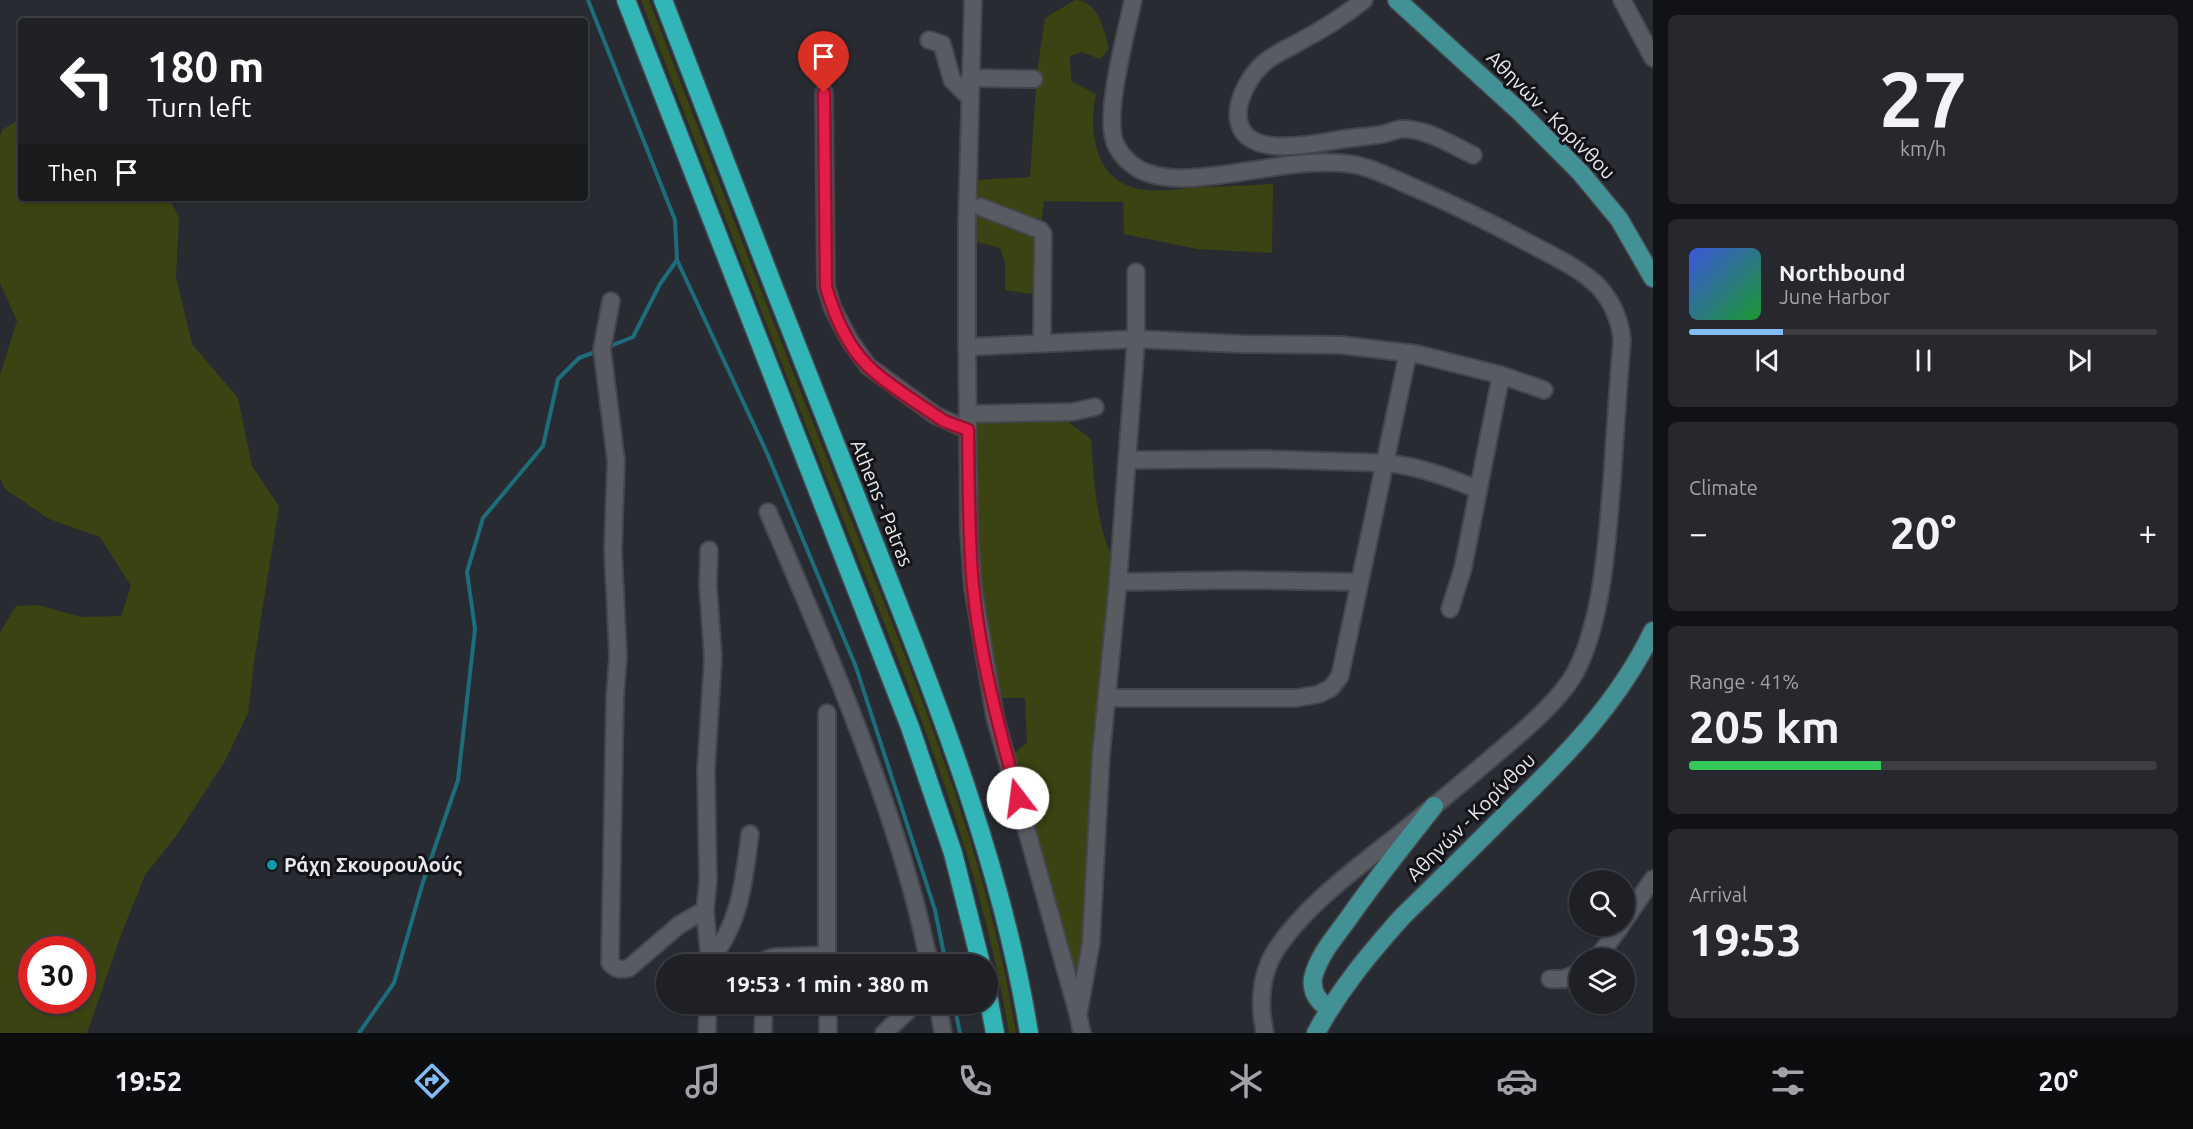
<!DOCTYPE html>
<html lang="en">
<head>
<meta charset="utf-8">
<style>
  body { margin:0; font-family:Ubuntu,sans-serif; background:#27282e; color:#f1f3f6; height:100vh; display:flex; flex-direction:column; font-size:22px; white-space:nowrap }
  * { box-sizing:border-box; margin:0 }
  p { font-size:20px; color:#a1a3a7 }
  .icon { flex:none; width:33px; height:33px; fill:none; stroke:currentColor; stroke-width:2; stroke-linecap:round; stroke-linejoin:round }
  .map { position:relative; flex:1; overflow:hidden }
  .panel { display:flex; flex-direction:column; gap:15px; padding:15px; background:#111215; width:540px }
  .panel>* { flex:none }
  .banner { position:absolute; left:18px; top:18px; width:570px; height:183px; border-radius:6px; box-shadow:0 2px 4px #0004,0 0 0 2px #3c3e43; background:#202124; color:#fff; overflow:hidden }
  .tools { position:absolute; left:1569px; top:870px; display:grid; gap:12px }
  .tools a { display:grid; place-items:center; width:66px; height:66px; border-radius:50%; background:#1f2026; box-shadow:0 2px 4px #0004,0 0 0 2px #3c3e43; font-size:30px }
  .speed { position:absolute; left:18px; top:936px; display:flex; gap:12px; font-size:30px; font-weight:700; text-align:center }
  .speed>* { display:grid; place-content:center; width:78px; height:78px; border-radius:50%; background:#1f2026; box-shadow:0 2px 4px #0004,0 0 0 2px #3c3e43; line-height:1 }
  .speed .limit { border:9px solid #d22; background:#fff; color:#111 }
  .pin { position:absolute; display:grid; place-items:center; width:51px; height:51px; color:#fff; margin:-62px -26px; border-radius:50% 50% 50% 0; rotate:-45deg; box-shadow:0 0 6px #0007 }
  .pin .icon { rotate:45deg }
  .me { position:absolute; width:66px; margin:-33px; rotate:345deg; stroke-linejoin:round; filter:drop-shadow(0 0 4px #0008) }
  .turn { display:flex; align-items:center; gap:21px; height:126px; padding:0 30px; font-size:27px }
  .turn .icon { width:78px; height:78px; stroke-width:2.5 }
  .turn b { display:block; font-size:42px; line-height:51px }
  .then { display:flex; align-items:center; height:57px; padding:0 30px; background:#0003; gap:12px; font-size:22px }
  .big { font-size:45px; font-weight:700; line-height:1.1 }
  .panel .tile { flex:1; display:flex; flex-direction:column; justify-content:center; gap:9px; min-width:0; padding:0 21px; border-radius:9px; background:#27282e }
  .panel .dial { align-items:center; gap:0 }
  .dial b { font-size:78px; line-height:1 }
  .song { display:flex; align-items:center; gap:18px }
  .cover { width:72px; height:72px; border-radius:9px; background:linear-gradient(135deg,hsl(230 70% 55%),hsl(130 70% 35%)) }
  .played { height:6px; border-radius:3px; background:linear-gradient(90deg,#80bdfa 20%,#3c3e43 20%) }
  .keys { display:flex; justify-content:space-around; direction:ltr }
  .heat { display:flex; justify-content:space-between; align-items:center; font-size:33px; direction:ltr }
  .charge { height:9px; border-radius:4px; background:linear-gradient(90deg,#34c759 41%,#3c3e43 0) }
  .trip { position:absolute; left:656px; top:954px; width:342px; height:60px; border-radius:30px; background:#1f2026; box-shadow:0 2px 4px #0004,0 0 0 2px #3c3e43; font-weight:700; line-height:60px; text-align:center }
  .tabs { display:flex; height:96px; justify-content:space-around; align-items:center; background:#0c0d0f; color:#a1a3a7 }
  .tabs .icon { width:42px; height:42px }
  .tabs .selected { color:#80bdfa }
  .tabs b { font-size:27px; color:#f1f3f6 }
  main { display:flex; flex:1; min-height:0 }
  .map>svg:first-child { display:block }
</style>
</head>
<body>
<main>
<div class="map">
<svg width="1653" height="1033" viewBox="0 0 1653 1033">
  <rect width="100%" height="100%" fill="#292b32"/>
  <g fill="#3b4312" fill-rule="evenodd">
    <path d="M641,0h8c66,172 132,343 200,514 67,169 138,338 167,519h-7c-29,-179 -100,-346 -166,-514 -68,-172 -136,-346 -202,-519z"/>
    <path d="M1075,0c24,0 29,32 34,49l-9,10 -18,-7 -12,4 1,25 25,13c-7,32 -3,79 33,92 21,8 44,3 65,2 26,-1 53,-3 79,-4l-1,69 -75,-4 -73,-15 -1,-32 -79,-1 -12,93 -27,-4v-27l-5,-15 -26,-7 1,-61 55,-3 7,-104 8,-55z"/>
    <path d="M21,118v80h148l10,20 -3,59 16,67 46,54 14,68 27,40 -25,156 -6,51 -23,48 -49,75 -31,39 -23,57 -35,101h-87v-401l16,-26 22,-1 43,12 40,-1 10,-30 -31,-49 -51,-18 -44,-30 -5,-11v-103l17,-54 -17,-38v-147l2,-6zM32,950h50v50h-50z"/>
    <path d="M1063,418l28,21c3,40 4,80 21,118l-33,414 -3,2 -15,-31 -48,-188 14,-11 -2,-45h-29l-17,-100 -6,-100 2,-78z"/>
  </g>
  <g fill="none" stroke-linecap="round" stroke-linejoin="round">
    <g stroke="#1e6d7c" stroke-width="4">
      <polyline points="588,0 675,220 677,260 767,453 856,667 935,910 946,964"/>
      <polyline points="608,347 633,337 660,284 677,260"/>
      <polyline points="954,1004 960,1033"/>
      <polyline points="359,1033 394,983 423,882 458,780 475,629 467,572 483,518 543,446 558,379 579,358 598,351"/>
    </g>
    <g stroke="#45464c" stroke-width="20">
      <g id="minor">
        <polyline points="973,0 967,222 967,347 969,532 973,588 995,717 1078,1014 1082,1033"/>
        <path d="M1133,0c-6,32 -32,121 -16,147 6,11 19,23 31,26 23,8 48,5 72,2 42,-5 94,-18 136,-10 20,4 40,15 59,23 42,18 82,38 123,60 21,11 44,22 61,39 14,16 21,33 23,53 -4,47 -7,94 -10,141 -5,60 -9,139 -37,192 -11,19 -26,34 -41,48 -45,40 -91,78 -137,115 -42,33 -95,72 -123,117 -14,24 -15,54 -9,80"/>
        <path d="M1364,0c-20,16 -42,30 -65,42 -12,7 -24,11 -35,21 -13,11 -26,34 -26,51 1,47 72,30 100,26 15,-3 30,-3 45,-6 6,-1 12,-4 18,-5 25,-1 51,16 72,26"/>
        <polyline points="1622,0 1653,58"/>
        <polyline points="929,40 942,44 952,80 970,98"/>
        <polyline points="970,78 1034,79"/>
        <polyline points="824,93 826,287 833,309 850,341 868,366 935,415 968,430"/>
        <polyline points="981,207 1040,230 1043,234 1042,342"/>
        <path d="M611,301l-9,48 14,112 -3,89 5,107 -3,39 -5,267c7,7 11,7 19,5l50,-43 26,-15"/>
        <polyline points="967,347 1136,339 1241,344 1341,345 1417,354 1501,375 1544,390"/>
        <polyline points="968,414 1072,412 1095,407"/>
        <path d="M1127,460l139,-1 120,4c32,3 61,14 91,26"/>
        <path d="M768,512c54,126 110,254 146,386 6,22 10,44 16,66"/>
        <polyline points="709,550 708,585 713,658 706,770 708,881 705,910 710,964"/>
        <polyline points="1118,582 1240,580 1359,582"/>
        <polyline points="1450,609 1463,568 1501,375"/>
        <polyline points="1108,698 1297,698 1319,694 1331,688 1340,676 1408,353"/>
        <polyline points="827,713 827,964"/>
        <polyline points="1624,921 1653,879"/>
        <polyline points="1597,958 1621,926"/>
        <path d="M710,959c31,-35 34,-81 40,-125"/>
        <polyline points="764,964 768,959 775,957 827,955"/>
        <polyline points="1550,979 1564,979 1580,972"/>
        <polyline points="828,1004 828,1033"/>
        <polyline points="938,1004 943,1033"/>
        <polyline points="1079,1010 1091,943 1101,755 1118,582 1136,339 1136,272"/>
        <polyline points="707,1033 708,1004"/>
        <polyline points="763,1033 764,1004"/>
        <polyline points="884,1033 915,1004"/>
      </g>
    </g>
    <g stroke="#45464c" stroke-width="21">
      <g id="major">
        <polyline points="1397,0 1519,111 1580,172 1619,219 1653,278"/>
        <path d="M1329,1008c-11,-6 -18,-16 -16,-30 5,-22 22,-41 35,-59 27,-39 57,-76 86,-113"/>
        <path d="M1316,1033c23,-43 53,-79 86,-116 36,-35 71,-70 107,-106 56,-54 110,-109 144,-180"/>
      </g>
    </g>
    <g stroke="#45464c" stroke-width="21">
      <g id="highway">
        <polyline points="626,0 910,727 953,853 981,964"/>
        <path d="M663,0c66,172 132,343 200,514 66,169 137,338 166,519"/>
        <polyline points="987,990 995,1033"/>
      </g>
    </g>
    <use href="#minor" stroke="#595b63" stroke-width="16"/>
    <use href="#major" stroke="#419195" stroke-width="18"/>
    <use href="#highway" stroke="#31b5b7" stroke-width="18"/>
  </g>
  <g fill="none" stroke-linecap="round" stroke-linejoin="round">
    <g stroke="#92132f" stroke-width="15">
      <path id="route" d="M824,93l2,194c8,27 21,58 41,78 15,16 49,37 68,50l9,6 24,9c1,52 0,104 5,156 7,72 26,142 45,212"/>
    </g>
    <use href="#route" stroke="#e11d48" stroke-width="10"/>
  </g>
  <circle fill="#0f9aa8" stroke="#131317" stroke-width="2" cx="272" cy="865" r="6"/>
  <g text-anchor="middle" stroke-width="6" stroke-linejoin="round" paint-order="stroke">
    <g font-size="20" fill="#e7e8ed" stroke="#131317">
      <text transform="translate(1551 115) rotate(45)" y="7">Αθηνών - Κορίνθου</text>
      <text transform="translate(882 503) rotate(68)" y="7">Athens - Patras</text>
      <text transform="translate(1471 817) rotate(-45)" y="7">Αθηνών - Κορίνθου</text>
    </g>
    <g font-size="20" font-weight="bold" fill="#e7e8ed" stroke="#131317" text-anchor="start">
      <text x="284" y="872">Ράχη Σκουρουλούς</text>
    </g>
  </g>
</svg>
<div class="tools">
<a><svg class="icon" aria-label="search" viewBox="0 0 24 24"><circle cx="10" cy="10" r="6"/><path d="M15 15l6 6"/></svg></a>
<a><svg class="icon" aria-label="layers" viewBox="0 0 24 24"><path d="M12 4l9 5-9 5-9-5zM3 14l9 5 9-5"/></svg></a>
</div>
<div class="speed"><div class="limit">30</div></div>
<div class="pin" style="left:824px;top:93px;background:#d93025"><svg class="icon" aria-label="arrive" viewBox="0 0 24 24"><path d="M6 21V4h12l-3 4 3 4H6"/></svg></div>
<svg class="me" style="left:1018px;top:798px" viewBox="-20 -20 40 40"><circle r="19" fill="#fff"/><path d="M0-13L10 11 0 6-10 11z" fill="#e11d48"/></svg>
<div class="trip">19:53 · 1 min · 380 m</div>
<div class="banner">
<div class="turn"><svg class="icon" aria-label="left" viewBox="0 0 24 24"><path d="M17 20v-9H6M10 6l-5 5 5 5"/></svg><div><b>180 m</b>Turn left</div></div>
<div class="then">Then<svg class="icon" aria-label="arrive" viewBox="0 0 24 24"><path d="M6 21V4h12l-3 4 3 4H6"/></svg></div>
</div>
</div>
<section class="panel">
<div class="tile dial"><b>27</b><p>km/h</p></div>
<div class="tile">
<div class="song"><i class="cover"></i><div><b>Northbound</b><p>June Harbor</p></div></div>
<div class="played"></div>
<div class="keys"><svg class="icon" aria-label="previous" viewBox="0 0 24 24"><path d="M18 5L8 12l10 7zM5 5v14"/></svg><svg class="icon" aria-label="pause" viewBox="0 0 24 24"><path d="M8 5v14M16 5v14"/></svg><svg class="icon" aria-label="next" viewBox="0 0 24 24"><path d="M6 5l10 7-10 7zM19 5v14"/></svg></div>
</div>
<div class="tile"><p>Climate</p>
<div class="heat"><a>−</a><b class="big">20°</b><a>+</a></div>
</div>
<div class="tile"><p>Range · 41%</p><b class="big">205 km</b><div class="charge"></div></div>
<div class="tile"><p>Arrival</p><b class="big">19:53</b></div>
</section>
</main>
<nav class="tabs">
<b>19:52</b>
<svg class="icon selected" aria-label="directions" viewBox="0 0 24 24"><path d="M12 3l9 9-9 9-9-9zM9 14v-3h6M13 9l2 2-2 2"/></svg>
<svg class="icon" aria-label="music" viewBox="0 0 24 24"><path d="M9 18V5l10-2v13"/><circle cx="6" cy="18" r="3"/><circle cx="16" cy="16" r="3"/></svg>
<svg class="icon" aria-label="phone" viewBox="0 0 24 24"><path d="M5 4h4l2 5-3 2q2 4 5 5l2-3 5 2v4C11 20 4 13 5 4z"/></svg>
<svg class="icon" aria-label="climate" viewBox="0 0 24 24"><path d="M12 3v18M4 7l16 10M4 17L20 7"/></svg>
<svg class="icon" aria-label="car" viewBox="0 0 24 24"><path d="M5 17H2v-5l4-1 3-4h7l3 4 3 1v5h-3M9 17h6M6 11h13"/><circle cx="7" cy="17" r="2"/><circle cx="17" cy="17" r="2"/></svg>
<svg class="icon" aria-label="filters" viewBox="0 0 24 24"><path d="M4 7h16M4 17h16"/><circle cx="9" cy="7" r="2"/><circle cx="15" cy="17" r="2"/></svg>
<b>20°</b>
</nav>
</body>
</html>
